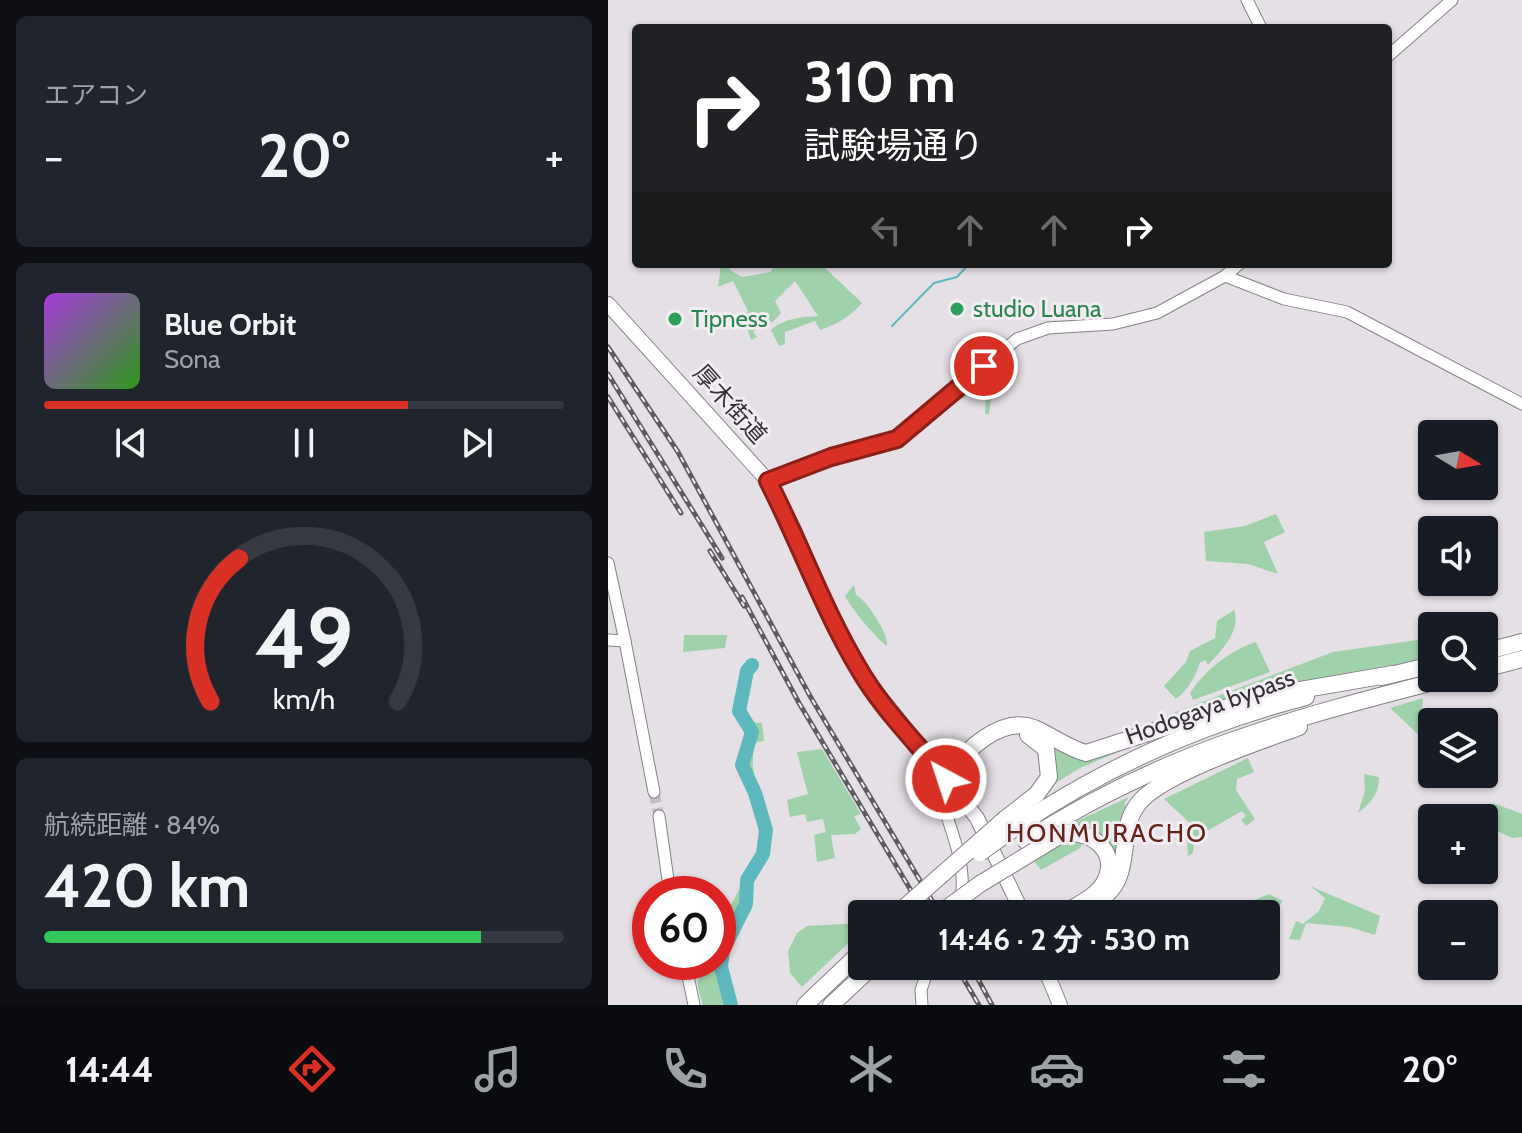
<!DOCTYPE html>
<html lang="ja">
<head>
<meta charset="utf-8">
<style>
  body { margin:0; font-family:Cabin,"Noto Sans JP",sans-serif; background:#20242c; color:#f1f3f6; height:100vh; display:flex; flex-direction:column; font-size:30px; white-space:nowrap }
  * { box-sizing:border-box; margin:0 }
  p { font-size:26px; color:#9ea1a6 }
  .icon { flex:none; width:44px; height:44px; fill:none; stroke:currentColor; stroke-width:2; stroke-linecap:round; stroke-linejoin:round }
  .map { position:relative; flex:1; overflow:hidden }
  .side { display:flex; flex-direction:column; gap:16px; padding:16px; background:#0d0f14; width:608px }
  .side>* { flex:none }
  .top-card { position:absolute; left:24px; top:24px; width:760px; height:244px; border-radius:8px; box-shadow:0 2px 6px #0004; background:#202124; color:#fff; overflow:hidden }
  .needle { width:52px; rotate:101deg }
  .tools { position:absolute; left:810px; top:420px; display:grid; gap:16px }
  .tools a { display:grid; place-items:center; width:80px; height:80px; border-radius:8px; background:#171b24; box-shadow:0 2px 6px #0004; font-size:40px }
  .speed { position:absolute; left:24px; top:876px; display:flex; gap:16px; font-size:40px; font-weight:700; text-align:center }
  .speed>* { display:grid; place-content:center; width:104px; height:104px; border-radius:50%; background:#171b24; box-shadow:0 2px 6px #0004; line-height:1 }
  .speed .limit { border:12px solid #d22; background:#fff; color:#111 }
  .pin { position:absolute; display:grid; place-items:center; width:68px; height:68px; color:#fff; margin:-34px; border:4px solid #fff; border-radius:50%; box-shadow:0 2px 8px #0007 }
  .me { position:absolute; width:88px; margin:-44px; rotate:320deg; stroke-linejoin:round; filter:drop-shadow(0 0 6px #0008) }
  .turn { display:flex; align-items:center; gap:28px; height:168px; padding:0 40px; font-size:36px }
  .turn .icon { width:104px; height:104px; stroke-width:2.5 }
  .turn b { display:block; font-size:56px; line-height:68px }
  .lanes { display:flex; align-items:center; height:76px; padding:0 40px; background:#0003; justify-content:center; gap:40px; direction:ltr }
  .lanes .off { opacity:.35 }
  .big { font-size:60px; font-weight:700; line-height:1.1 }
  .side .widget { flex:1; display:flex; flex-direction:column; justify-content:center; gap:12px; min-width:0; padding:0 28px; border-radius:12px; background:#20242c }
  .side .dial { align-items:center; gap:0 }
  .dial svg { height:208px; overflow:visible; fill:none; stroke:#363941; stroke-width:7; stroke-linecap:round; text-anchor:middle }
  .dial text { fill:#f1f3f6; stroke:none }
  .song { display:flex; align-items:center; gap:24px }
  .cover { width:96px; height:96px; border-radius:12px; background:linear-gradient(135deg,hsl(280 70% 55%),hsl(110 70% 35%)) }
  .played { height:8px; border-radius:4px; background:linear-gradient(90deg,#d93025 70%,#363941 70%) }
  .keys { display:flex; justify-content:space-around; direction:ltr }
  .heat { display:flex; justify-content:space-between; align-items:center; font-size:44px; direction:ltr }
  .charge { height:12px; border-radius:6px; background:linear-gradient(90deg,#34c759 84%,#363941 0) }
  .trip { position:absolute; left:240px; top:900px; width:432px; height:80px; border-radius:8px; background:#171b24; box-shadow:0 2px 6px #0004; font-weight:700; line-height:80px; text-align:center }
  .tabs { display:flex; height:128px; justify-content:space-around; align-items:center; background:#090b0e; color:#9ea1a6 }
  .tabs .icon { width:56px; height:56px }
  .tabs .active { color:#d93025 }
  .tabs b { font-size:36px; color:#f1f3f6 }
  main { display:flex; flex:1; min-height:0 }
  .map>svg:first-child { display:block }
</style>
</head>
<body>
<main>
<section class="side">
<div class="widget"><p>エアコン</p>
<div class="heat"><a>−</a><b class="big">20°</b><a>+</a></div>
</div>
<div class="widget">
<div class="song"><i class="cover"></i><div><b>Blue Orbit</b><p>Sona</p></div></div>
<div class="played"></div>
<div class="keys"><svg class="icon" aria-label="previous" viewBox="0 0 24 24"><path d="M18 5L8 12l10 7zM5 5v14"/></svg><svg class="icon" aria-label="pause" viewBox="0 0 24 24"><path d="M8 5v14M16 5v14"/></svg><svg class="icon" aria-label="next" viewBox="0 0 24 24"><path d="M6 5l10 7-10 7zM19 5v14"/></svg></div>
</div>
<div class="widget dial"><svg viewBox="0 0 100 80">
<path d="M14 69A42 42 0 1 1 86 69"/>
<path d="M14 69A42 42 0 0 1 25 14" stroke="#d93025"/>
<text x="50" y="56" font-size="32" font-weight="700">49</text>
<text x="50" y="72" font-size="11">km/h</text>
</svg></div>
<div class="widget"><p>航続距離 · 84%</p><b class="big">420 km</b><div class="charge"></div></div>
</section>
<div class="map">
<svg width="914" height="1005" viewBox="0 0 914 1005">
  <rect width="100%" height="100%" fill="#e5dfe6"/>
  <g fill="#9fd2ab">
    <path d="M113,264h10l-1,6 12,7 29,-5 3,-8h47l41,39c-12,14 -25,21 -42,27l-5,-9 -30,11v12l-6,2 -8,-16c13,-12 31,-13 47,-14l-23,-35 -20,20 6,12 -9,10 -5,-5 -14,14 4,5 -6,3 -7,-23 4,-6 -15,-30 -15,6z"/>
    <polygon points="374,376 380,383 385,382 381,414 377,414 378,395 366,391 343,406"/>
    <polygon points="668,514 677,532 656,542 670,574 640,564 598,561 596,532 637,526"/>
    <path d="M246,585l2,10c10,4 34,41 31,51 -10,-7 -38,-40 -42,-50z"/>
    <path d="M626,610c8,20 -13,41 -26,55l-3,-5 -5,3c-5,14 -11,26 -24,36l-12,-13 22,-24 4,-11 25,-13 2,-17z"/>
    <polygon points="76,635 119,635 117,648 75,652"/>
    <polygon points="824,638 824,657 622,699 555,717 725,652"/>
    <path d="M648,642l14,30 -77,28 -3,-7c16,-24 39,-42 66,-51z"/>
    <polygon points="815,698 812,736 782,708"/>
    <path d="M137,700v14l6,8 11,1 2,18 -9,1c-2,10 -3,21 -1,31 5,33 30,56 9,90 13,-41 -5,-58 -17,-95l9,-34 -13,-23z"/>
    <polygon points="430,734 457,750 522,747 472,768 441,787 448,763"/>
    <polygon points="214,749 253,814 246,816 253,829 247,834 223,835 227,858 209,862 206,835 218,832 215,819 199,822 197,814 182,817 179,800 200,794 189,752"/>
    <polygon points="640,758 646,772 629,779 628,790 647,819 638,826 633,820 638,816 634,811 587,838 585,853 580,856 579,841 585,826 556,799"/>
    <path d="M756,774l15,3c0,17 -8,26 -21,36l7,-22z"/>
    <polygon points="521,797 516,804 521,809 509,864 497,838 465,823"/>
    <polygon points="885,803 914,814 914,837 904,838 876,825 876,818 853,818 855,807 881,813"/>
    <polygon points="479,837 472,848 433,870 423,857 452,839"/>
    <path d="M133,886c6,27 -18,48 -23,75v-32z"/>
    <polygon points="702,886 772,916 767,935 741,927 698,923 692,940 681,939 688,921 695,924 711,911 717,898"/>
    <polygon points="661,894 675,901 662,916 641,913 644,901"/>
    <polygon points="254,923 254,930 194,987 182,973 180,951 189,933 199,926"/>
    <polygon points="91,962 110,962 120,1005 95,1005 90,988"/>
  </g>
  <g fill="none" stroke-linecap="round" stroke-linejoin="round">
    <polyline stroke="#5eb9be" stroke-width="2" points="284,326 326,283 349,277 361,264"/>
    <polyline stroke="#5eb9be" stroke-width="14" points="123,1005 113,967 115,950 138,904 139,880 155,854 158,830 147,793 134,765 144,732 131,711 139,671 144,665"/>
    <polyline stroke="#c2bcc3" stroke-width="11" stroke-dasharray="11 5.5" stroke-linecap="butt" points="46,792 51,816"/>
    <g stroke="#868187" stroke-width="13">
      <g id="minor">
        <polyline points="639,0 653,28"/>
        <polyline points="780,56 844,0"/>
        <polyline points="617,276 676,299 739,312 914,404"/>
        <polyline points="160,481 223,457 289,439 409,339 440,328 505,324 549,313 617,276 631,264"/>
        <polyline points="0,563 17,641 0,640"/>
        <polyline points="17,641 46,792"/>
        <path d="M338,779l-7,7 1,9c11,37 34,83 15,119"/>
        <polyline points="51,816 62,894"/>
        <polyline points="77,962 86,1005"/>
        <polyline points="314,1005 313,990 321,966"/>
      </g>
    </g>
    <g stroke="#868187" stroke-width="16">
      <g id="major">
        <polyline points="0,304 160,481 186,530 228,628 253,673 369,818 415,914"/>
        <polyline points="436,966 452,1005"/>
      </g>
    </g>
    <g stroke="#868187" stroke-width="18">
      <g id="highway">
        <polyline points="876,652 914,642"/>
        <polyline points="876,669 914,659"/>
        <polyline points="774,677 824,665"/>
        <path d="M338,779c16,-27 55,-64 88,-51 19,8 33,20 52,25l173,-56 134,-23"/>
        <polyline points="397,819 429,794 441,777 438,749 420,735"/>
        <path d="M405,829c90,-61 188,-105 293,-132"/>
        <path d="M418,841c134,-88 270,-124 423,-163"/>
        <path d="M455,914c14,-9 33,-17 41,-31 17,-30 -12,-53 -40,-50"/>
        <path d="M472,914c15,-10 33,-20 39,-38 9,-24 2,-50 19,-72 22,-30 124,-63 161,-77"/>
        <polyline points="197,1005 254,951"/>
        <polyline points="223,1005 265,966"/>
      </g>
    </g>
    <use href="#minor" stroke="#fff" stroke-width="11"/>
    <use href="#major" stroke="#fff" stroke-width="14"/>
    <use href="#highway" stroke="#fff" stroke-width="16"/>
    <g stroke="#5e5b5f" stroke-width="5">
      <g id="rail">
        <polyline points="0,347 70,452 202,696 332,914"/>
        <polyline points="0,374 114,558"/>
        <polyline points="0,397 73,513"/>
        <polyline points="102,551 136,606"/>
        <polyline points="134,597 191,703 317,914"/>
        <polyline points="348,966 371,1005"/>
        <polyline points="363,966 384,1005"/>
      </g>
    </g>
    <use href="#rail" stroke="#f2ecf3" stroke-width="2" stroke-dasharray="6" stroke-linecap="butt"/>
    <g stroke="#868187" stroke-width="18" stroke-linecap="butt">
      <g id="highway-bridge">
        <polyline points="372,853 405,829"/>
        <polyline points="289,914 397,819"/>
        <polyline points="331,914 372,884 456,833"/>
      </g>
    </g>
    <use href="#highway-bridge" stroke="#fff" stroke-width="16"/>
  </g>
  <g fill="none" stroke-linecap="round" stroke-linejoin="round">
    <g stroke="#8d1f18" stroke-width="20">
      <path id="route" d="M338,779c-29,-36 -64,-70 -87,-110 -36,-60 -59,-126 -91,-188l63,-24 66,-18 87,-73"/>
    </g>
    <use href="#route" stroke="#d93025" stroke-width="14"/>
  </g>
  <g fill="#2e9e5b" stroke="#f2ecf3" stroke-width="3">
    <circle cx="349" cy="309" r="8"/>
    <circle cx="67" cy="319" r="8"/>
  </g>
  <g text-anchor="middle" stroke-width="6" stroke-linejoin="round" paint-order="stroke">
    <g font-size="24" fill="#27864d" stroke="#f2ecf3" text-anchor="start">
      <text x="365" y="317">studio Luana</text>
      <text x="83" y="327">Tipness</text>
    </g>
    <g font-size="24" fill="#353235" stroke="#f2ecf3">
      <text transform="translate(122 404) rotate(48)" y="8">厚木街道</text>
      <text transform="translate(602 707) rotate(-20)" y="8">Hodogaya bypass</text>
    </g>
    <g font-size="26" letter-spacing="2" fill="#662218" stroke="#f2ecf3">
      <text x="499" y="842">HONMURACHO</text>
    </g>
  </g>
</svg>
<div class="tools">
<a><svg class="needle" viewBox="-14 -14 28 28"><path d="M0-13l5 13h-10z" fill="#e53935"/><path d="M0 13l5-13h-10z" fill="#9ea1a6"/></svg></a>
<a><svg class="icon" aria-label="sound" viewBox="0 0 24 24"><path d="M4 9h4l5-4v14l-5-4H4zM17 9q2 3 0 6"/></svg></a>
<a><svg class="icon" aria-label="search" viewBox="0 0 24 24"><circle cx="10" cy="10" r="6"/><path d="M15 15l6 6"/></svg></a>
<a><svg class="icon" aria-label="layers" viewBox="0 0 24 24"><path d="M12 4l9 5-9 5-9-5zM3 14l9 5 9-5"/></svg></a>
<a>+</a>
<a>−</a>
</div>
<div class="speed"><div class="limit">60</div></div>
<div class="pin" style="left:376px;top:366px;background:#d93025"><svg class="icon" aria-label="arrive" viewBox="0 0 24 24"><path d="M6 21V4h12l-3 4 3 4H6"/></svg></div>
<svg class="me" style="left:338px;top:779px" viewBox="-20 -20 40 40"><circle r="17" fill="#d93025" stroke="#fff" stroke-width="3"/><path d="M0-11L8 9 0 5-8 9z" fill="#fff"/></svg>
<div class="trip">14:46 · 2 分 · 530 m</div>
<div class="top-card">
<div class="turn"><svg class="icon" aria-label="right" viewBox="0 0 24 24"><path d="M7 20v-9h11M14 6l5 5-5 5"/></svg><div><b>310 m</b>試験場通り</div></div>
<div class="lanes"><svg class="icon off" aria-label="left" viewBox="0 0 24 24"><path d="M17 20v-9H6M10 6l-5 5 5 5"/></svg><svg class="icon off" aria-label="ahead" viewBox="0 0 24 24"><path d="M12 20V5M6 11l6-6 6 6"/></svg><svg class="icon off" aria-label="ahead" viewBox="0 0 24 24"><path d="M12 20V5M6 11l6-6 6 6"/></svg><svg class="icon" aria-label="right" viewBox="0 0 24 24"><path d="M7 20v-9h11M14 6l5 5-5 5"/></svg></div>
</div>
</div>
</main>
<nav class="tabs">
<b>14:44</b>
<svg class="icon active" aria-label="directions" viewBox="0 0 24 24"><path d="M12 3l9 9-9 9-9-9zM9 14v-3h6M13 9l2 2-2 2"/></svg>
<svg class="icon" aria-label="music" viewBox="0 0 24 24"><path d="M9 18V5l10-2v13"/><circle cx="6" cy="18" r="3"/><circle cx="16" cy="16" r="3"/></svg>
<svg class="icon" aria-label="phone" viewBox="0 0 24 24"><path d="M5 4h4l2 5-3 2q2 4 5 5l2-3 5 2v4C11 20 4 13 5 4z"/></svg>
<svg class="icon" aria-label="climate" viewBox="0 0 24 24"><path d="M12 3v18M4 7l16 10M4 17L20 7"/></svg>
<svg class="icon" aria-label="car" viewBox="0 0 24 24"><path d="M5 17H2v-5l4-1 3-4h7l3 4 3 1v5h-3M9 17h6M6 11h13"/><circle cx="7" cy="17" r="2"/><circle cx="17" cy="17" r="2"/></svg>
<svg class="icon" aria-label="filters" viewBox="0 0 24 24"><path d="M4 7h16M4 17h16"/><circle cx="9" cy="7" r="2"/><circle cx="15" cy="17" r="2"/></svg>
<b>20°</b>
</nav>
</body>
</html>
